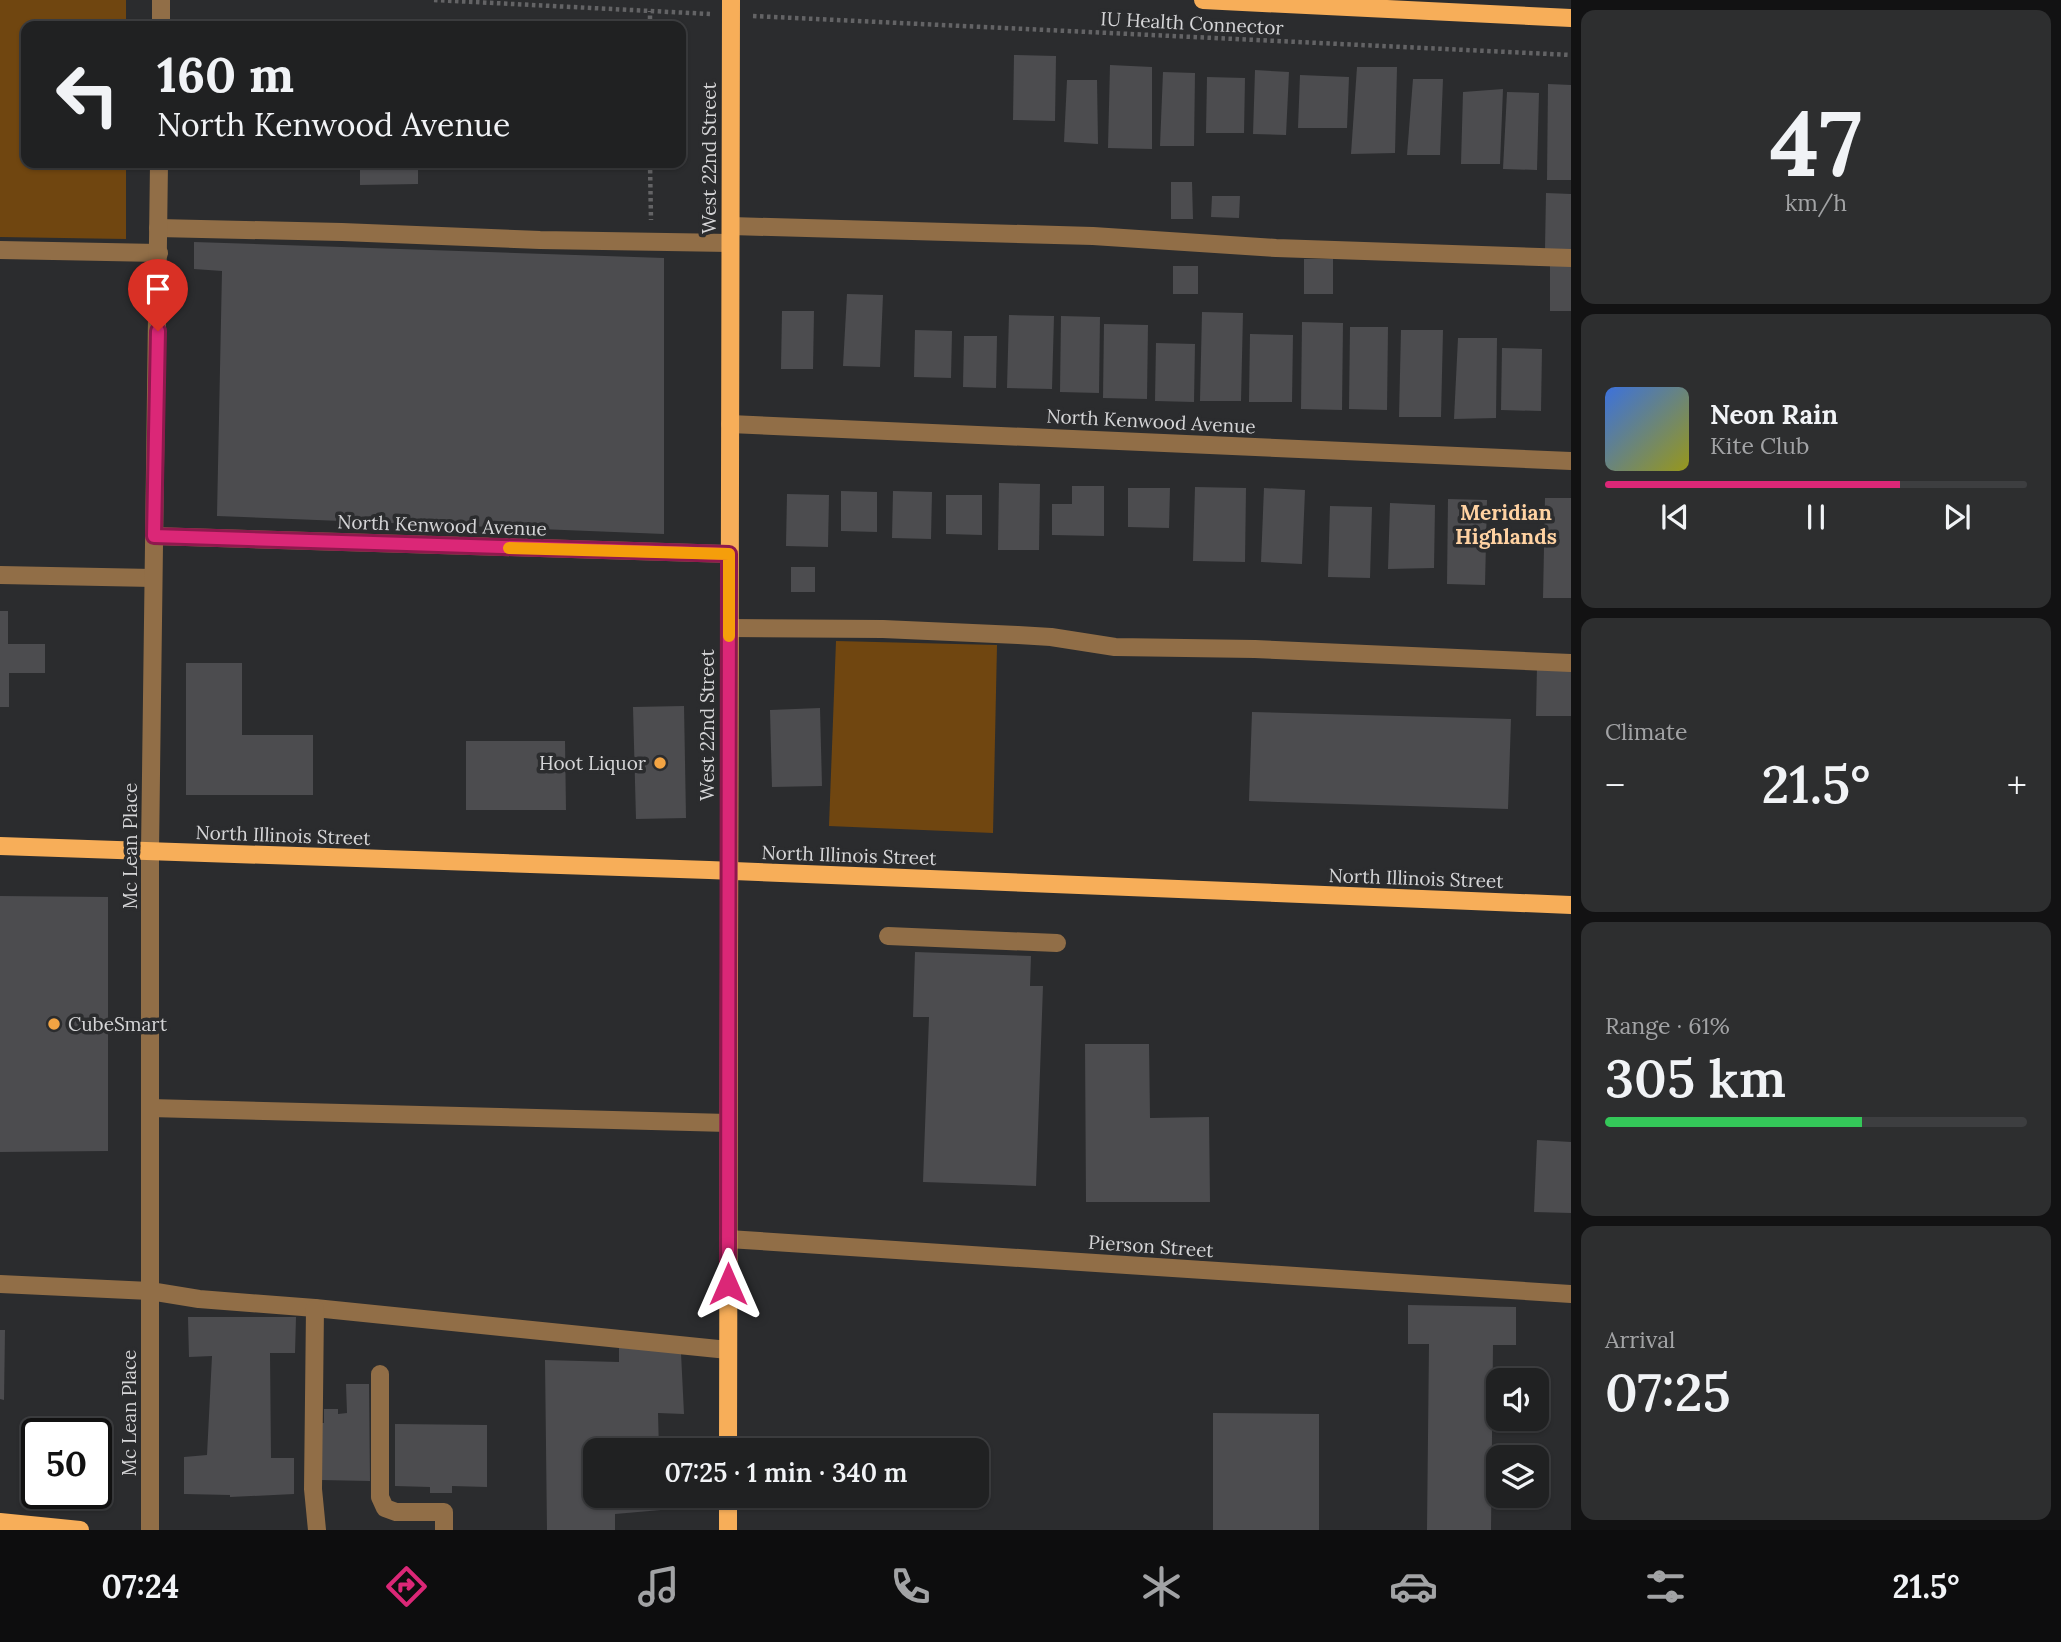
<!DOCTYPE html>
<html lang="en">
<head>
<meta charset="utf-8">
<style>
  body { margin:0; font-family:Lora,serif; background:#2d2e2f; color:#f1f3f6; height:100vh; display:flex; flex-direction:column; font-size:26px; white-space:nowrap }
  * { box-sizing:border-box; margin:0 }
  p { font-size:23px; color:#a2a3a5 }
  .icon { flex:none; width:38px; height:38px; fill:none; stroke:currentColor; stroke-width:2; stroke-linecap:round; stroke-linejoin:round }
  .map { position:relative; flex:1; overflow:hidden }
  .drawer { display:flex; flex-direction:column; gap:10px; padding:10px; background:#121213; width:490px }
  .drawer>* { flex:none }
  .top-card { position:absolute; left:21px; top:21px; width:665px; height:147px; border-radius:14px; box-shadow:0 2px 5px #0004,0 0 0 2px #3d3e40; background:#202122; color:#f1f3f6; overflow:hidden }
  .buttons { position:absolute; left:1486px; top:1368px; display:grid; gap:14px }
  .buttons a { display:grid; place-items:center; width:63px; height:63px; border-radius:14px; background:#202122; box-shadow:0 2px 5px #0004,0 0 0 2px #3d3e40; font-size:35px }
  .speed { position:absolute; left:21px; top:1418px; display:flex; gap:14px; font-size:35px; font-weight:700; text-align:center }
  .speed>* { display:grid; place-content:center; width:91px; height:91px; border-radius:50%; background:#202122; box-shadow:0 2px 5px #0004,0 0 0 2px #3d3e40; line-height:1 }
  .speed .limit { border:4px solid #111; border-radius:10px; background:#fff; color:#111 }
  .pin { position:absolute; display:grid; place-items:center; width:60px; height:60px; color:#fff; margin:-72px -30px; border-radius:50% 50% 50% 0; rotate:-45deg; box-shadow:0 0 7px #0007 }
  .pin .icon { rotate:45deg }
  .me { position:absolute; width:77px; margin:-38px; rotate:0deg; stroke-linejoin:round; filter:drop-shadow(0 0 5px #0008) }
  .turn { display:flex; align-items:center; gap:24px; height:147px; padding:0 21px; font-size:32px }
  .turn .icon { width:91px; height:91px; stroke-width:2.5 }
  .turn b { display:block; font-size:49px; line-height:60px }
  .big { font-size:52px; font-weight:600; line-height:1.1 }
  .drawer .card { flex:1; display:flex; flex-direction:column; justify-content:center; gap:10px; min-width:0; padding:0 24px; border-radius:14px; background:#2d2e2f }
  .drawer .dial { align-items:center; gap:0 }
  .dial b { font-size:91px; line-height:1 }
  .song { display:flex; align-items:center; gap:21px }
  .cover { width:84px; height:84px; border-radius:10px; background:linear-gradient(135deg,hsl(220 70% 55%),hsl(60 70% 35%)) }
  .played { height:7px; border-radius:4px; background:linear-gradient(90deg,#db2777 70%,#3d3e40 70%) }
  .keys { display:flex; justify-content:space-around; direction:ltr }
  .heat { display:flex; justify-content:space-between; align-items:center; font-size:38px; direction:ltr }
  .charge { height:10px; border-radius:5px; background:linear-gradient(90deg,#34c759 61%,#3d3e40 0) }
  .trip { position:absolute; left:583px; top:1438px; width:406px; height:70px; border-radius:14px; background:#202122; box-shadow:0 2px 5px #0004,0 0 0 2px #3d3e40; font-weight:600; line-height:70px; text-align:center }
  .dock { display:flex; height:112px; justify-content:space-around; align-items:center; background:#0d0d0e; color:#a2a3a5 }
  .dock .icon { width:49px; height:49px }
  .dock .active { color:#db2777 }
  .dock b { font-size:32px; color:#f1f3f6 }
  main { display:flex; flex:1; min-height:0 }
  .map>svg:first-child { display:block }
</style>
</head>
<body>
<main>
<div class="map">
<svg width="1571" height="1530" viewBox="0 0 1571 1530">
  <rect width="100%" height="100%" fill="#2b2c2e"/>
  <g fill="#704610">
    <polygon points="0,0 126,0 126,26 26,26 26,163 126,163 126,239 0,237"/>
    <polygon points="836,641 997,645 993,833 829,826"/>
  </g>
  <g fill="#4c4c4f">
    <polygon points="1014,55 1056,56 1055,121 1013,120"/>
    <polygon points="1110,65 1152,67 1152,149 1108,148"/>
    <polygon points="1357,67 1397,67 1395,153 1351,154"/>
    <polygon points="1255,70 1289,72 1286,135 1253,134"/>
    <polygon points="1163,72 1195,73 1194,146 1160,146"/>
    <polygon points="1300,75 1349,77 1347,128 1298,128"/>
    <polygon points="1207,77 1245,78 1244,133 1206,133"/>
    <polygon points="1413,79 1443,79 1440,155 1407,155"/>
    <polygon points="1067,80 1097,80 1098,144 1064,142"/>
    <polygon points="1548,84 1571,85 1571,180 1547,180"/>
    <polygon points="1503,89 1500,164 1461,164 1463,92"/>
    <polygon points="1507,92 1539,93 1537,170 1503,169"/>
    <polygon points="360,163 418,163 418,184 360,185"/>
    <polygon points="1171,182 1192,182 1193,219 1171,219"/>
    <polygon points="1546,193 1571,194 1571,250 1545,249"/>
    <polygon points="1212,196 1240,196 1239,218 1211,217"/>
    <polygon points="194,242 664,258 664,534 217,516 222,271 194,269"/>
    <rect x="1304" y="259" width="29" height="35"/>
    <rect x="1173" y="266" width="25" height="28"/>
    <rect x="1550" y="266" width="21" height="45"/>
    <polygon points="847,294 883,295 880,367 843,366"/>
    <polygon points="782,311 814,311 813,369 781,369"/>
    <polygon points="1202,312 1243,313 1241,401 1200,401"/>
    <polygon points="1009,315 1054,316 1052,389 1007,388"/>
    <polygon points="1061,316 1100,317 1099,393 1060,392"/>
    <polygon points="1302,322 1343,323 1342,410 1301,409"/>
    <polygon points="1104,324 1148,325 1147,399 1103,398"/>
    <polygon points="1350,327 1388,327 1387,410 1349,409"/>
    <polygon points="915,330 952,331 951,378 914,377"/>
    <polygon points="1401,330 1443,330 1441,417 1399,417"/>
    <polygon points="1250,334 1293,335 1292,402 1249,402"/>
    <polygon points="964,336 997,336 996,388 963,387"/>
    <polygon points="1458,338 1497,338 1496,418 1454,419"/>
    <polygon points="1156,343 1195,344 1194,402 1155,401"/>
    <polygon points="1502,348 1542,349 1541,411 1501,410"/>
    <polygon points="999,483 1040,484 1039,550 998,550"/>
    <polygon points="1072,486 1104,486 1104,536 1052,535 1052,504 1072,504"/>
    <polygon points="1195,487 1246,488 1245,562 1193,561"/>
    <polygon points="1128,488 1170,488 1169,528 1128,527"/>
    <polygon points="1264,488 1305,490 1302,564 1261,562"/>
    <polygon points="841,491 877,492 877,532 841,531"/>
    <polygon points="893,491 932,492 931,539 892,538"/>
    <polygon points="787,494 829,495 828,547 786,546"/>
    <polygon points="946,495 982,495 982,535 946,534"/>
    <polygon points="1545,498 1571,498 1571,598 1543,598"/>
    <polygon points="1448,499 1487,500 1485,585 1447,584"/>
    <polygon points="1390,503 1435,505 1434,568 1388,569"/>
    <polygon points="1330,506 1372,507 1370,578 1328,577"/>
    <rect x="791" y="567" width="24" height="25"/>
    <polygon points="0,611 8,611 8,644 45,644 45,673 9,673 9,707 0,707"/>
    <polygon points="186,663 242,663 242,735 313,735 313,795 186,795"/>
    <polygon points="1537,666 1571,667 1571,716 1536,716"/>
    <polygon points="684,706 686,818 636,819 633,707"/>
    <polygon points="820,708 822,786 772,787 770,710"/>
    <polygon points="1252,712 1511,719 1508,809 1249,801"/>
    <polygon points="466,741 565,741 566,810 466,810"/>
    <polygon points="0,896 108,897 108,1151 0,1152"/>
    <polygon points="915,952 1031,956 1030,986 1043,986 1036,1186 923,1182 929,1017 913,1017"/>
    <polygon points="1085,1044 1149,1044 1150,1118 1209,1117 1210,1202 1086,1202"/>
    <polygon points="1537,1140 1571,1142 1571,1213 1534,1212"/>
    <polygon points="1408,1305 1516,1307 1516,1345 1493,1345 1491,1530 1427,1530 1429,1344 1408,1344"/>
    <polygon points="188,1317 296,1317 295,1353 270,1353 271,1458 294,1458 294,1494 230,1497 230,1495 184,1494 184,1457 207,1455 212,1356 189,1357"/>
    <polygon points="0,1330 5,1330 4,1400 0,1399"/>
    <polygon points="619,1344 681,1353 684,1414 658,1413 659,1451 595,1451 595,1496 661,1496 661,1510 615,1514 615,1530 547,1530 545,1360 619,1362"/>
    <polygon points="346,1384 369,1384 370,1481 321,1480 321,1423 324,1423 324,1409 338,1409 338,1414 347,1413"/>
    <polygon points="1213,1413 1319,1414 1319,1530 1213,1530"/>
    <polygon points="395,1424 487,1425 487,1487 452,1486 452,1493 430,1493 430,1487 395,1486"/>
  </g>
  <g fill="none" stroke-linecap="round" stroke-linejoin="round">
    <g stroke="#636365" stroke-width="4.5" stroke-dasharray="3.5 3.5" stroke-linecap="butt">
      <polyline points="434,0 710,14"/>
      <polyline points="753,16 1571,55"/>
      <polyline points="650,26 650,11"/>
      <polyline points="650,163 651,220"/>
    </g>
    <g stroke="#916e47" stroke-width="18">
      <polyline points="161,26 161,0"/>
      <polyline points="731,226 1093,236 1276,248 1571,258"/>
      <polyline points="158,228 342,232 540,240 730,243"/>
      <polyline points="0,250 159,253"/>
      <polyline points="730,424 1571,461"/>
      <polyline points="154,536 729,554"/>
      <polyline points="0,575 153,578"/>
      <polyline points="729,628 883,629 1018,635 1051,637 1115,647 1255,649 1571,663"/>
      <polyline points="888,936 1057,943"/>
      <polyline points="150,1108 728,1123"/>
      <polyline points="728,1239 1571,1294"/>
      <polyline points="0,1284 150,1291 199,1299 315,1308 728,1350"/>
      <polyline points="315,1308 313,1489 317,1530"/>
      <polyline points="380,1374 380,1497 385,1508 396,1512 444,1512 444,1530"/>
      <polyline points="150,1530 150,851 159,163"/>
    </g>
    <g stroke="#f7ae59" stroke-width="18">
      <polyline points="1203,0 1571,18"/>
      <polyline points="0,846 709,870 1571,905"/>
      <polyline points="728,1451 731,0"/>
      <polyline points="0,1522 80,1530"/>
      <polyline points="728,1530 728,1496"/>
    </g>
  </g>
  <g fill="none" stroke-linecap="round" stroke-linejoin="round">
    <g stroke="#8e194d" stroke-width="18">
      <polyline id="route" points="158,331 154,536 729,554 728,1284"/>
    </g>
    <use href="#route" stroke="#db2777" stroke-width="12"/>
    <polyline stroke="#f59e0b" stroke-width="12" points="509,548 729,554 729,636"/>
  </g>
  <g fill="#f3a443" stroke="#2b2c2e" stroke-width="2.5">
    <circle cx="660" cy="763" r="7"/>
    <circle cx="54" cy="1024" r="7"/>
  </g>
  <g text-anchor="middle" stroke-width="7" stroke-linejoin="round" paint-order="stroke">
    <g font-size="19" fill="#d5d5d7" stroke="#2b2c2e">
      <text transform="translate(1192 23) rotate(3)" y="7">IU Health Connector</text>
      <text transform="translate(709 158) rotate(-90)" y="7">West 22nd Street</text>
      <text transform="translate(1151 421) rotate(3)" y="7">North Kenwood Avenue</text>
      <text transform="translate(442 525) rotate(2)" y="7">North Kenwood Avenue</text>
      <text transform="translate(707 725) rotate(-90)" y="7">West 22nd Street</text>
      <text transform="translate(283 835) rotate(2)" y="7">North Illinois Street</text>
      <text transform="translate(130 846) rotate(-90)" y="7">Mc Lean Place</text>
      <text transform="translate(849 855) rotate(2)" y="7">North Illinois Street</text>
      <text transform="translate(1416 878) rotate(2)" y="7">North Illinois Street</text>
      <text transform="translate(1151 1246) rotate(4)" y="7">Pierson Street</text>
      <text transform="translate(129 1413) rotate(-90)" y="7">Mc Lean Place</text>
    </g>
    <g font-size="19" fill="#d5d5d7" stroke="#2b2c2e" text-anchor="end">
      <text x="646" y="770">Hoot Liquor</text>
      <text x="68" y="1031" text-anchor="start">CubeSmart</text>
    </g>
    <g font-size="21" font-weight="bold" fill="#ffd2a2" stroke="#2b2c2e">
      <text x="1506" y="520">Meridian<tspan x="1506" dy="24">Highlands</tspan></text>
    </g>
  </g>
</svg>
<div class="buttons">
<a><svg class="icon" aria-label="sound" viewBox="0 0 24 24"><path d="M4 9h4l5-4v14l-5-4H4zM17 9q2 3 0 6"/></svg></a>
<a><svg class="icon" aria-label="layers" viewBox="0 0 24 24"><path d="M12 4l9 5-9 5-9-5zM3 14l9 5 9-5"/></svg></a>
</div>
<div class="speed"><div class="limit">50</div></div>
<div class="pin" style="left:158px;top:331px;background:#d93025"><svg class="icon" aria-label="arrive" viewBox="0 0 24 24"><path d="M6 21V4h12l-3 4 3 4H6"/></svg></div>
<svg class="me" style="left:728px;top:1284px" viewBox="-20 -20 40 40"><path d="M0-17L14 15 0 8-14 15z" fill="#db2777" stroke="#fff" stroke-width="4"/></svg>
<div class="trip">07:25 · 1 min · 340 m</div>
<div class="top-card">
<div class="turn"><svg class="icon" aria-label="left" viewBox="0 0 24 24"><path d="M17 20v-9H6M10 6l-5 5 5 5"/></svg><div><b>160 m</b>North Kenwood Avenue</div></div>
</div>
</div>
<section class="drawer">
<div class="card dial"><b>47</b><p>km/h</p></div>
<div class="card">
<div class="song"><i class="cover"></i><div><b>Neon Rain</b><p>Kite Club</p></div></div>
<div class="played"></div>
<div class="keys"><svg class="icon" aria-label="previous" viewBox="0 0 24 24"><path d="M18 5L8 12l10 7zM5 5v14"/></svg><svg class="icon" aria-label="pause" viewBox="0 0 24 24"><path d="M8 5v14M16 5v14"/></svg><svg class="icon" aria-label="next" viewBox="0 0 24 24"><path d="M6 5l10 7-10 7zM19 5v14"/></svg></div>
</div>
<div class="card"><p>Climate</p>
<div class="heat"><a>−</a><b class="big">21.5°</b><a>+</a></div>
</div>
<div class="card"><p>Range · 61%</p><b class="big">305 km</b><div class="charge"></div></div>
<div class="card"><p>Arrival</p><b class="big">07:25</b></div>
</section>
</main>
<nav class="dock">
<b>07:24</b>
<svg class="icon active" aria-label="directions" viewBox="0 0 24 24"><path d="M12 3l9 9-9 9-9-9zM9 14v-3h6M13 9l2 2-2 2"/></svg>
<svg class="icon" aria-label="music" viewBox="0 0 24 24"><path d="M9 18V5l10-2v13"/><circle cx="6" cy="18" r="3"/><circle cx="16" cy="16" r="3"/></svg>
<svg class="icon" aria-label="phone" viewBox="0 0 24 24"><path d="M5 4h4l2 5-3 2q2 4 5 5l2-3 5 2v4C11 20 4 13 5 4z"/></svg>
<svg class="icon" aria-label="climate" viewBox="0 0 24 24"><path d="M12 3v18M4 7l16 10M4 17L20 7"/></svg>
<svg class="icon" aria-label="car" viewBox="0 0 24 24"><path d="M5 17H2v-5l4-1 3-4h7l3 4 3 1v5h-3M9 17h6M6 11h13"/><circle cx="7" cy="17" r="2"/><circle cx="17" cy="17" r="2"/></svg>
<svg class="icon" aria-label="filters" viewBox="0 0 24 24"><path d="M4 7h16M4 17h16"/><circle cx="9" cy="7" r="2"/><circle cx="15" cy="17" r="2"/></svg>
<b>21.5°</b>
</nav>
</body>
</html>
